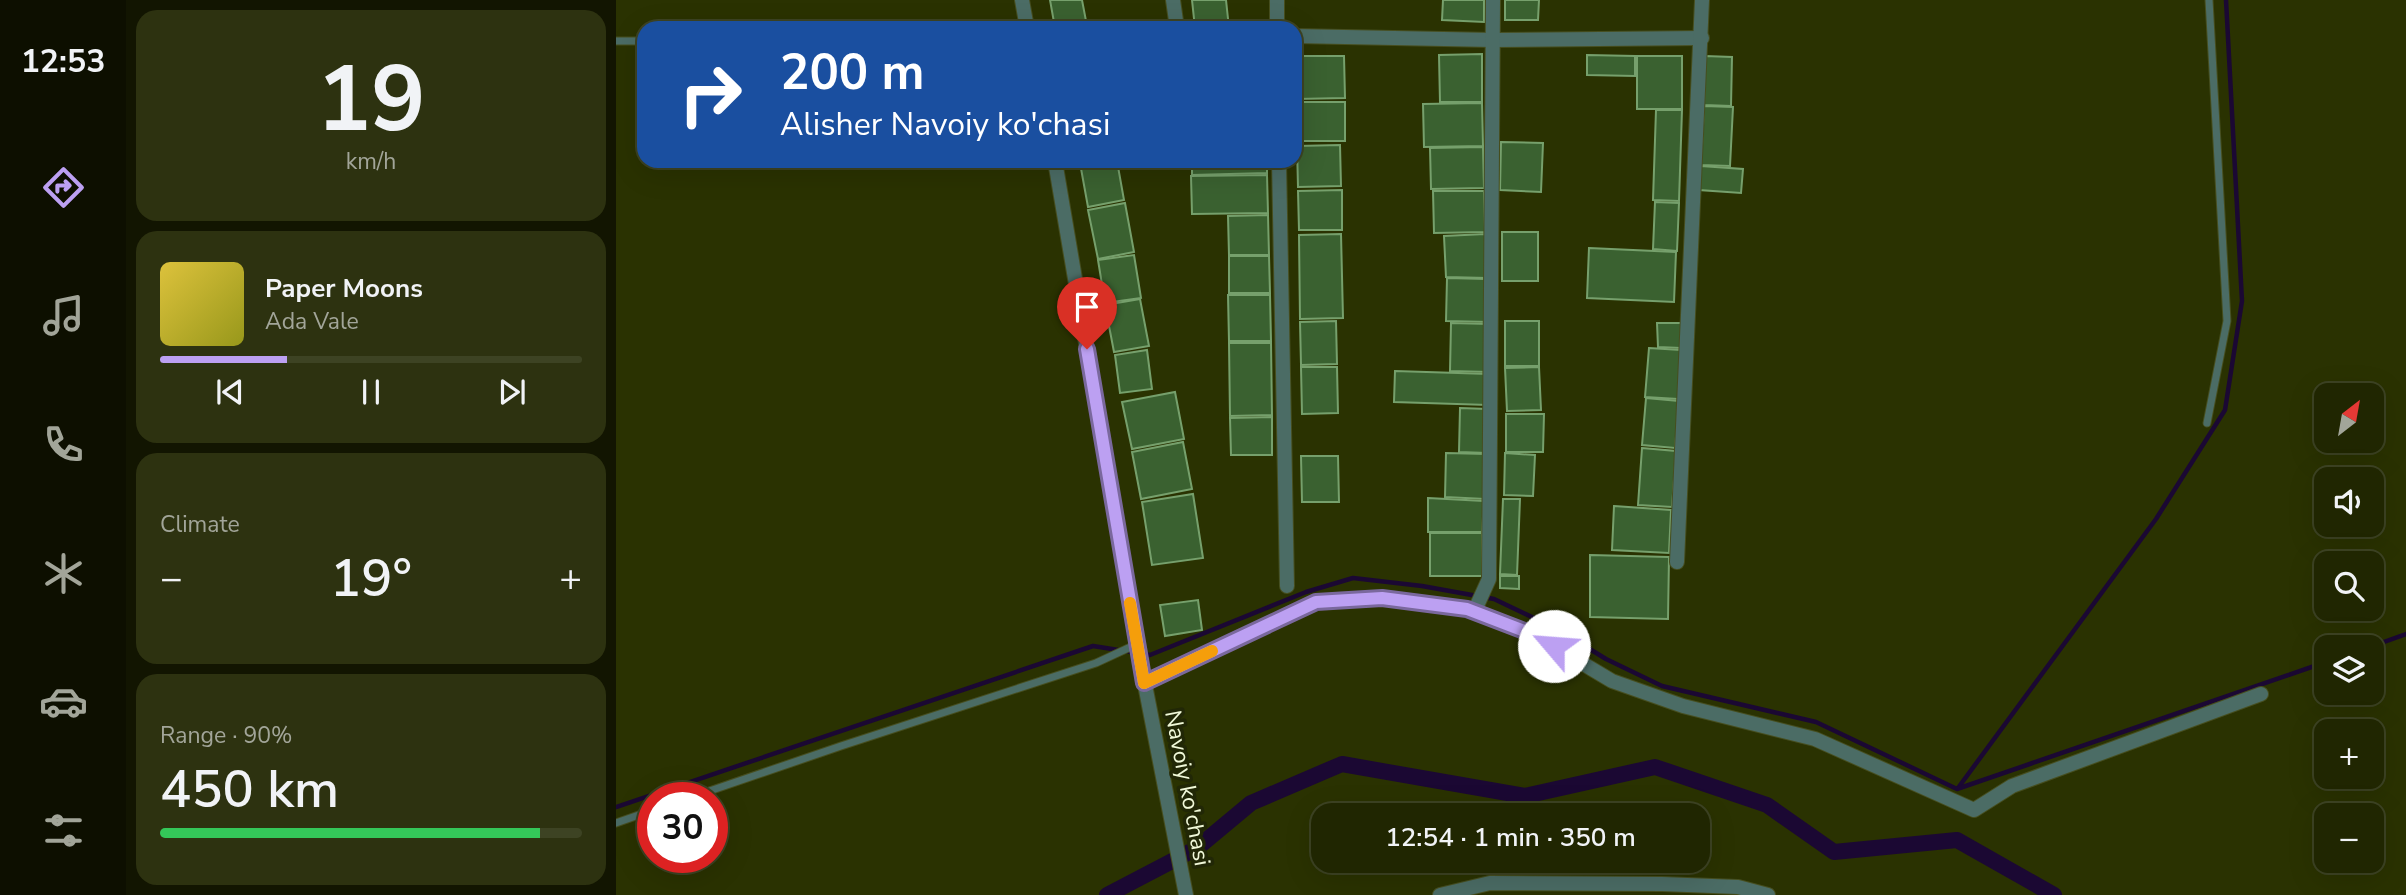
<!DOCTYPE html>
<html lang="en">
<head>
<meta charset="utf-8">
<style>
  body { margin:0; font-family:"Nunito Sans",sans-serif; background:#2d3210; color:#f1f3f6; height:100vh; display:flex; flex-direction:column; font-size:26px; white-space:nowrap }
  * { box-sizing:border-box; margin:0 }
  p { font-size:23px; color:#a2a599 }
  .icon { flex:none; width:38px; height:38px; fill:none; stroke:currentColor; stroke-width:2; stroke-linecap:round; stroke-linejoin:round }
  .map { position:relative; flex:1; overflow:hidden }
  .sheet { display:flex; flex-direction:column; gap:10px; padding:10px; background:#121501; width:490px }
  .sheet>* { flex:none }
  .hud { position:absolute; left:21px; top:21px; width:665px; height:147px; border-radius:21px; box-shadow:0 7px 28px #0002,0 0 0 2px #3d4323; background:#1a4fa0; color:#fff; overflow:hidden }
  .needle { width:46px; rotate:31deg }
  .controls { position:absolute; left:1698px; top:383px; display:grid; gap:14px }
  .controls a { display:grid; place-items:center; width:70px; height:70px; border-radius:14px; background:#202601; box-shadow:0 7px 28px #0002,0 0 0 2px #3d4323; font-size:35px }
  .speed { position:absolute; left:21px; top:782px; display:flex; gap:14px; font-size:35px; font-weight:700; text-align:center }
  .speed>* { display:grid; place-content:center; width:91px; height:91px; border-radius:50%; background:#202601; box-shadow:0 7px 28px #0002,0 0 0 2px #3d4323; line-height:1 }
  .speed .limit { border:10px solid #d22; background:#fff; color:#111 }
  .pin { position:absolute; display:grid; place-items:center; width:60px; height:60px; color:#fff; margin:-72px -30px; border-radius:50% 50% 50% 0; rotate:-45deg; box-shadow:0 0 7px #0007 }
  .pin .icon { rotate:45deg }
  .me { position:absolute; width:77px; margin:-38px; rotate:297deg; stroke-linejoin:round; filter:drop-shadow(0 0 5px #0008) }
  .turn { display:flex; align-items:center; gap:24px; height:147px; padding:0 28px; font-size:32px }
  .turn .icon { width:91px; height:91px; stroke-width:2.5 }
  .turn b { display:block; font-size:49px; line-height:60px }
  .big { font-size:52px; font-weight:600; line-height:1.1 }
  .sheet .tile { flex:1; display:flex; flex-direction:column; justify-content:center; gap:10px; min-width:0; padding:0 24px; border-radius:21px; background:#2d3210 }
  .sheet .dial { align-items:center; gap:0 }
  .dial b { font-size:91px; line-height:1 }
  .song { display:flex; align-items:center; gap:21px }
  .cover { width:84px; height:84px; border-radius:10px; background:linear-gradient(135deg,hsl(50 70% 55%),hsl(60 70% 35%)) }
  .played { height:7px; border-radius:4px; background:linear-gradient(90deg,#bca0f2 30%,#3d4323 30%) }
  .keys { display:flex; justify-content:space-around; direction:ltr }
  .heat { display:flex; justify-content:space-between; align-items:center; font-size:38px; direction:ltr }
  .charge { height:10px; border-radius:5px; background:linear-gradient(90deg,#34c759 90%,#3d4323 0) }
  .trip { position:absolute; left:695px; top:803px; width:399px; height:70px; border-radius:21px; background:#202601; box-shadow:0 7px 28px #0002,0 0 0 2px #3d4323; font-weight:600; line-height:70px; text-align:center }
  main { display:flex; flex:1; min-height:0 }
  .menu { display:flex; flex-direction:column; width:126px; justify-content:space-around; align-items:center; background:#0d0f00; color:#a2a599 }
  .menu .icon { width:49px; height:49px }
  .menu .current { color:#bca0f2 }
  .menu b { font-size:32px; color:#f1f3f6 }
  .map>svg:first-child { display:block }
</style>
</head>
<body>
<main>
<nav class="menu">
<b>12:53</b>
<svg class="icon current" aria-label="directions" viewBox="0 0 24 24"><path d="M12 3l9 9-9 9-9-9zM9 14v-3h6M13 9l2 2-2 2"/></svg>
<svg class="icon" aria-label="music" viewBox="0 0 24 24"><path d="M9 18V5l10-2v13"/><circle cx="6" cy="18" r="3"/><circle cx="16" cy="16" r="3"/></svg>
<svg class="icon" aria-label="phone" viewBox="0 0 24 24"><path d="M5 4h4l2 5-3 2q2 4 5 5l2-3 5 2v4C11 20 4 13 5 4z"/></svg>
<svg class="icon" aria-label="climate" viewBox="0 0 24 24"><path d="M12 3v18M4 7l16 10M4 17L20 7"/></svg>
<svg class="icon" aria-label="car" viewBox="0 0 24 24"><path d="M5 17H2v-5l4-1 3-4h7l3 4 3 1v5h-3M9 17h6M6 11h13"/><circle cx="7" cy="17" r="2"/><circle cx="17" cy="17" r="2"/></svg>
<svg class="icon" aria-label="filters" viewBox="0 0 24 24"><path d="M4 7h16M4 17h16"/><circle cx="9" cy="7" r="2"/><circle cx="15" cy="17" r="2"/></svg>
</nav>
<section class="sheet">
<div class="tile dial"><b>19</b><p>km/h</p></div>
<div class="tile">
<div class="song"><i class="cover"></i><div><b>Paper Moons</b><p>Ada Vale</p></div></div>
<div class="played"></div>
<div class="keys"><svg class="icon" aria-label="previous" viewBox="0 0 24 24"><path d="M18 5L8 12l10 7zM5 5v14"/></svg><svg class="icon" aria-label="pause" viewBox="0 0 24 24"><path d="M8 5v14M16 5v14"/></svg><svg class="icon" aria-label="next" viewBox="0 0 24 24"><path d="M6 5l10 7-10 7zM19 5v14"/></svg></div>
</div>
<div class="tile"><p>Climate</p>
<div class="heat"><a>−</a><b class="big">19°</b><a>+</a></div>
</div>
<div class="tile"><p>Range · 90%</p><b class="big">450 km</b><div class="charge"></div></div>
</section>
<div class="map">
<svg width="1790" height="895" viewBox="0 0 1790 895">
  <rect width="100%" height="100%" fill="#2a3201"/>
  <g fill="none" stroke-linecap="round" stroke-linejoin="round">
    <g stroke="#1b0833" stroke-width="4.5">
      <polyline points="1751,648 1790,634"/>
      <polyline points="1342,788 1540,519 1609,410 1626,301 1610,0"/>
      <polyline points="0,807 477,646 534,655 690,592 737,578 806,586 878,599 941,629 990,659 1046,686 1200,722 1341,789 1710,662"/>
    </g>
    <polyline stroke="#1b0833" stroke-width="16" points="491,895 581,848 635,803 726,764 909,796 1039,767 1151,805 1218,852 1341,840 1438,895"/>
  </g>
  <g fill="#3a6130" stroke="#76a06c" stroke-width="2">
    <polygon points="434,0 466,0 471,26 439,28"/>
    <polygon points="576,0 610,0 613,28 579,28"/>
    <polygon points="827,0 868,0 868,22 826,20"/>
    <polygon points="889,0 923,0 922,20 889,20"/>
    <polygon points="866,54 866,102 824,102 823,55"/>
    <polygon points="971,55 1019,56 1019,76 971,75"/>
    <polygon points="680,56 728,56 729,98 680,99"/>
    <rect x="1021" y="56" width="45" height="53"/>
    <polygon points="1089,56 1116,57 1115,106 1088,105"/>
    <polygon points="680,102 729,102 729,141 681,141"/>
    <polygon points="866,103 867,146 808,147 807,104"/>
    <polygon points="1088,106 1117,107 1114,166 1085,165"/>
    <polygon points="1040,110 1066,110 1063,201 1037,200"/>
    <polygon points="885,142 927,143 925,192 884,190"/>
    <polygon points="724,145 725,186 682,187 681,146"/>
    <polygon points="867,147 868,188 815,189 814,148"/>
    <polygon points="476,161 501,161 508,200 472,207 464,163"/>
    <polygon points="576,161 651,161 651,173 576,175"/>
    <polygon points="1085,166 1127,169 1125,193 1083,190"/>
    <polygon points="651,175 652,213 576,214 575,176"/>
    <polygon points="726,190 726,230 683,230 682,191"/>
    <polygon points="817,191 868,191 869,232 818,233"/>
    <polygon points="1039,202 1063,203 1061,251 1037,249"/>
    <polygon points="509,203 518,252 482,259 472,210"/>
    <polygon points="652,215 653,255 613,255 612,216"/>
    <rect x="886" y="232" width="36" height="49"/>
    <polygon points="725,234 727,318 684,319 683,235"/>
    <polygon points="869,234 871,278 830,277 828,236"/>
    <polygon points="973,248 1060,252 1058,302 971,298"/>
    <polygon points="518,255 525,298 489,303 482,260"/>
    <polygon points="613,256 653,256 654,293 613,293"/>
    <polygon points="831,278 871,279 873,322 830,321"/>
    <polygon points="612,295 654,295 655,341 613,341"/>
    <polygon points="524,299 533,346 498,352 489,305"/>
    <polygon points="720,321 721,364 685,365 684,322"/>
    <rect x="889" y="321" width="34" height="45"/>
    <polygon points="835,323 874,324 873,372 834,371"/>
    <polygon points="1041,323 1065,323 1065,348 1042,347"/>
    <polygon points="613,343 655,343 656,415 614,416"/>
    <polygon points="1033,348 1065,350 1062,399 1029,397"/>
    <polygon points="531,350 536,389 504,393 499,355"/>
    <polygon points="685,367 721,367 722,413 686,414"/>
    <polygon points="923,367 925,410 891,411 889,368"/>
    <polygon points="779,371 873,374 872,405 778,402"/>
    <polygon points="559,392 568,439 516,449 506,402"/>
    <polygon points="1030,398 1063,401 1059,448 1026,445"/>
    <polygon points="844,408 872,409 871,453 843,452"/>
    <polygon points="890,414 928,414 927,452 890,452"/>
    <polygon points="656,417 656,455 615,455 614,418"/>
    <polygon points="567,442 576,489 525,499 516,452"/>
    <polygon points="1026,448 1060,451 1056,507 1022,505"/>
    <polygon points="830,453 871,454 869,499 829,497"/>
    <polygon points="889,453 919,455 917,496 888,495"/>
    <polygon points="685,456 722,456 723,502 686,502"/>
    <polygon points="577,494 587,558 536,565 526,502"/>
    <polygon points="812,498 868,501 866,532 812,532"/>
    <polygon points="887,499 904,499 901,575 884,574"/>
    <polygon points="998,506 1055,510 1053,553 996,550"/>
    <rect x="814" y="533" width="52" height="43"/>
    <polygon points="974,555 1053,557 1052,619 974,617"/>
    <polygon points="884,576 903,576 903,589 884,588"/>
    <polygon points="582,600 586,630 549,636 544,605"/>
  </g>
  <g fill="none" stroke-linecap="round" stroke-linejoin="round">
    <g stroke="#464e1f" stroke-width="9">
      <g id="lane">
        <polyline points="0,41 28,41"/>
        <polyline points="1591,423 1611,321 1593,0"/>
        <polyline points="73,798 225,746 480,663 521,644"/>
        <polyline points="0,823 37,810"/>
      </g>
    </g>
    <g stroke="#464e1f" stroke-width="16">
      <g id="street">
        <polyline points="406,0 411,28"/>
        <polyline points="557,0 561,28"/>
        <polyline points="661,28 661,0"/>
        <polyline points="679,36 877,40 1086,38"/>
        <polyline points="439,161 522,649 570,895"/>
        <polyline points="663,161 671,586"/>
        <polyline points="1061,562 1086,0"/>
        <polyline points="858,612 873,579 877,0"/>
        <polyline points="528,683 700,602 766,598 851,609 919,635 996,681 1067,706 1199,739 1358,810 1396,786 1645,694"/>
        <polyline points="824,895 874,883 1046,884 1122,887 1152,895"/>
      </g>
    </g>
    <use href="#lane" stroke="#4b6c65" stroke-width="7"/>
    <use href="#street" stroke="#4b6c65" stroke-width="14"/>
  </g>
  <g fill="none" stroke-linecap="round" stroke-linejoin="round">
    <g stroke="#7a689d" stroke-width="18">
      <polyline id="route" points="471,349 528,683 700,602 766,598 851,609 919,635 938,646"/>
    </g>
    <use href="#route" stroke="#bca0f2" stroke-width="12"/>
    <polyline stroke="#f59e0b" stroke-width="12" points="514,603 528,683 596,651"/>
  </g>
  <g text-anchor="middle" stroke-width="7" stroke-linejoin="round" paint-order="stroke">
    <g font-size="23" fill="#f1f9d9" stroke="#212706">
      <text transform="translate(572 788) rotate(79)" y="8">Navoiy ko'chasi</text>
    </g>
  </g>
</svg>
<div class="controls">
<a><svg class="needle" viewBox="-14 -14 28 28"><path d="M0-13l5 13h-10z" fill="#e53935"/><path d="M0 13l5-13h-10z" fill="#a2a599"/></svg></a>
<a><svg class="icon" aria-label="sound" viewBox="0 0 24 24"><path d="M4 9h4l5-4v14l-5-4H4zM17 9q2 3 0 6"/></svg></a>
<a><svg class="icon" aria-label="search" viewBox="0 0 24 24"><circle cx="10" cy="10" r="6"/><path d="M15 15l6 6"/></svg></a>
<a><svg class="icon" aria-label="layers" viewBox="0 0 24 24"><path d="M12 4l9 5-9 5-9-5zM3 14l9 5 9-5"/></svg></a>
<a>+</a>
<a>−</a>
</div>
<div class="speed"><div class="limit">30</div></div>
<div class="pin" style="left:471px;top:349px;background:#d93025"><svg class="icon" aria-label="arrive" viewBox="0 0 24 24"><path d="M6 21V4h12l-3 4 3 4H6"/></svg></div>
<svg class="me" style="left:938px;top:646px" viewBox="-20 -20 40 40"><circle r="19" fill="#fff"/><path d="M0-13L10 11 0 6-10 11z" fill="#bca0f2"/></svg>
<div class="trip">12:54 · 1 min · 350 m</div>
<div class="hud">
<div class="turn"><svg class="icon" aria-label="right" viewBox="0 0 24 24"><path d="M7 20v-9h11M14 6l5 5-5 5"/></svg><div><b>200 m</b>Alisher Navoiy ko'chasi</div></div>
</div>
</div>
</main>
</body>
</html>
